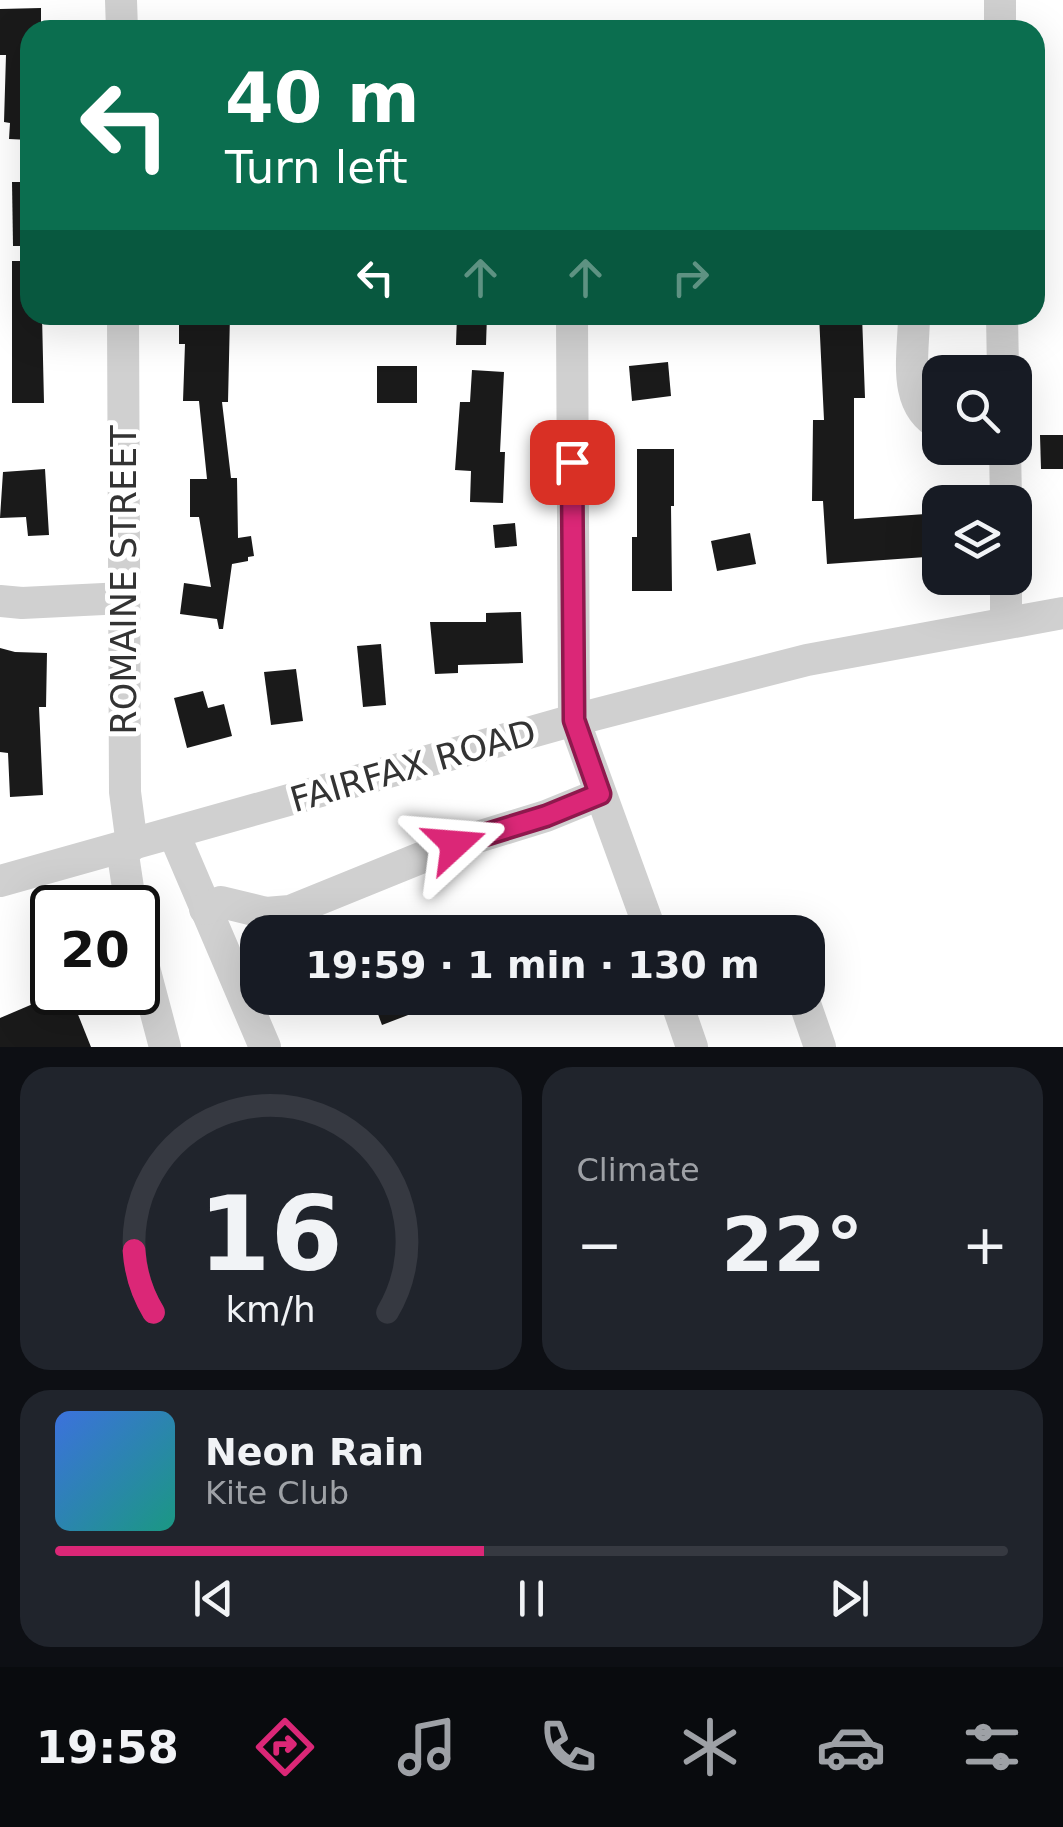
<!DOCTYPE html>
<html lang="en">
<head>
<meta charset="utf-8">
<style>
  body { margin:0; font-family:"DejaVu Sans",sans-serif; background:#20242c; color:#f1f3f6; height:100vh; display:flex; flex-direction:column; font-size:38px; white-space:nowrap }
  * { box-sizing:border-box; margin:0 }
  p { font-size:32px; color:#9ea1a6 }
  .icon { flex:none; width:55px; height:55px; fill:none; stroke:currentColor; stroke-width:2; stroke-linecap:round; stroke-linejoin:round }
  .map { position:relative; height:1047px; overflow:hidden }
  .drawer { display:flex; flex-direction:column; gap:20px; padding:20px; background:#0d0f14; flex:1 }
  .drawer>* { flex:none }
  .top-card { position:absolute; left:20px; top:20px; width:1025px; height:305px; border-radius:30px; box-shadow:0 10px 40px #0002; background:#0b6e4f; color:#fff; overflow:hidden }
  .tools { position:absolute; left:922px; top:355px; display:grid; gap:20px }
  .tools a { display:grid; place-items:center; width:110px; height:110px; border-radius:20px; background:#171b24; box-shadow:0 10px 40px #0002; font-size:50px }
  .speed { position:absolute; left:30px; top:885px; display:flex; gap:20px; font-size:50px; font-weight:700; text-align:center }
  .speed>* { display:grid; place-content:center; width:130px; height:130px; border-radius:50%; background:#171b24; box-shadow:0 10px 40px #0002; line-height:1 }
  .speed .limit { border:5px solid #111; border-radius:15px; background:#fff; color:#111 }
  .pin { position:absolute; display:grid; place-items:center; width:85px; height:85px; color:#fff; margin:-42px; border-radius:20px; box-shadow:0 5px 15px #0006 }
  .me { position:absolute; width:110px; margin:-55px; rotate:71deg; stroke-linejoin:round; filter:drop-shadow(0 0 8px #0008) }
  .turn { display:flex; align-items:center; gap:35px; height:210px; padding:0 40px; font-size:45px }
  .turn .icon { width:130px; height:130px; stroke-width:2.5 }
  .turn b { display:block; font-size:70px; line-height:85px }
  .lanes { display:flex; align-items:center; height:95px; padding:0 40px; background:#0003; justify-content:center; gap:50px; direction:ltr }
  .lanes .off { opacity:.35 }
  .big { font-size:75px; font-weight:600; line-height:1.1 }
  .drawer .card { flex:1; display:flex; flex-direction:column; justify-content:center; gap:15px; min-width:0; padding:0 35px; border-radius:30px; background:#20242c }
  .drawer .dial { align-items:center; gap:0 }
  .dial svg { height:260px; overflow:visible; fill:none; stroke:#363941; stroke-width:7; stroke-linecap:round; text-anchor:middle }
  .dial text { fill:#f1f3f6; stroke:none }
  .song { display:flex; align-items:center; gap:30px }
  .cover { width:120px; height:120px; border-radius:15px; background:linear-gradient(135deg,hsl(220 70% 55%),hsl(170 70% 35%)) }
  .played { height:10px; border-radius:5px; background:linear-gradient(90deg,#db2777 45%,#363941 45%) }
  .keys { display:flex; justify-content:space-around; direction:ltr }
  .heat { display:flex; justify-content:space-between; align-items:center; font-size:55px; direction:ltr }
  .drawer .tiles { flex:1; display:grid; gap:20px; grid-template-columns:1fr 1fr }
  .card:last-child { grid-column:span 2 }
  .trip { position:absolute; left:240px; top:915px; width:585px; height:100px; border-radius:30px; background:#171b24; box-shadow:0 10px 40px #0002; font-weight:600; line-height:100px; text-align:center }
  .tabs { display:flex; height:160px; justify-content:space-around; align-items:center; background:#090b0e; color:#9ea1a6 }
  .tabs .icon { width:70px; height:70px }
  .tabs .current { color:#db2777 }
  .tabs b { font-size:45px; color:#f1f3f6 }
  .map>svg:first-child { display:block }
</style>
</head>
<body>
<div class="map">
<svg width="1063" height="1047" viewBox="0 0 1063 1047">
  <rect width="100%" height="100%" fill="#fff"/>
  <g fill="#1a1a1a">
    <polygon points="41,8 41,30 30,30 30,140 9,139 10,123 4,122 6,55 0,55 0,9"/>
    <polygon points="12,182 30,182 30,246 13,246"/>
    <polygon points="12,261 30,261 30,315 42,315 44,403 12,403"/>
    <polygon points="179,315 230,315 228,402 222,402 231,478 237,478 238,538 251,536 254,556 248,557 248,561 232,564 223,629 219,629 217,619 180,614 184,583 211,587 199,517 190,517 190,479 207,479 199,401 183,401 185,344 179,344"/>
    <polygon points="457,315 487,315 486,345 456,345"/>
    <polygon points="819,315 862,315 865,398 854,398 854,519 940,513 940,556 827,564 823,501 812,501 813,420 824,420"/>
    <polygon points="668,362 671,396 632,401 629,366"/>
    <rect x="377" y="366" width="40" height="37"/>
    <polygon points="472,370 504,372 500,452 505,452 503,503 470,502 471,471 455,470 460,402 470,402"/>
    <polygon points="1040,435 1063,435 1063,469 1041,469"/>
    <polygon points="637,449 674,449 674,506 671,506 672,591 632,591 632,537 637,537"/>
    <polygon points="45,469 49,535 28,536 26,517 0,518 3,472"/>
    <polygon points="515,523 517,546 495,548 493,525"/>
    <polygon points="750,533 756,564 717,571 711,541"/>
    <polygon points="521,612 523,663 458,665 458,673 435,674 430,622 486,622 486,613"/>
    <polygon points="381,644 386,705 363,707 357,646"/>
    <polygon points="0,648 15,652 47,653 46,707 39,707 43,795 10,797 8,753 0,752"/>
    <polygon points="296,669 303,721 271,725 264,672"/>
    <polygon points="203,691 208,708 224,704 232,736 187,748 174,698"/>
    <polygon points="61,992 69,992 91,1047 0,1047 0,1018"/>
    <polygon points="372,998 450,998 450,999 382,1025"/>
  </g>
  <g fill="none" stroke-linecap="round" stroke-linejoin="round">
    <g stroke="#d0d0d0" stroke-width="32">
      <polyline points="121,0 122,30"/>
      <polyline points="1000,30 1000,0"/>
      <polyline points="123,315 125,792 132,845"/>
      <polyline points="572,315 574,720 651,932"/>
      <path d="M914,315c0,39 -13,90 26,110"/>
      <polyline points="1002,315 1003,372"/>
      <polyline points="1005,448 1006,502"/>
      <polyline points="1006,578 1006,622"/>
      <polyline points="0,601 22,603 124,598"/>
      <polyline points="174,834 265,1047"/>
      <polyline points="122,848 131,908"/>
      <polyline points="0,881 574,720 807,660 1063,613"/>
      <polyline points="205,909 221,902 266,913 290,911 455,844 546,816 600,794"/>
      <polyline points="138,945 165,1047"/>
      <polyline points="675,998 692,1047"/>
      <polyline points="803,998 820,1047"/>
    </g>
  </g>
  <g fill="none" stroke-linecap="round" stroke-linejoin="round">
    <g stroke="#8e194d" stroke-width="25">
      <polyline id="route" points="455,844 546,816 600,794 574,720 572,462"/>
    </g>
    <use href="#route" stroke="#db2777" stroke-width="18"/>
  </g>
  <g text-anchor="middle" stroke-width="10" stroke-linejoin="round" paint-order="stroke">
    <g font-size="35" fill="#333" stroke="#fff">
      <text transform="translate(124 580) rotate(-90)" y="12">ROMAINE STREET</text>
      <text transform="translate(413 766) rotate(-16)" y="12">FAIRFAX ROAD</text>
    </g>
  </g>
</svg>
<div class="tools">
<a><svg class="icon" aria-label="search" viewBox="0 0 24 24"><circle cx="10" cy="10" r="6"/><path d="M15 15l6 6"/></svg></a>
<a><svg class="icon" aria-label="layers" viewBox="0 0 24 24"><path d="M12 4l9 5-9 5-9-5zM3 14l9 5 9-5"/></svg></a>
</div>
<div class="speed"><div class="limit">20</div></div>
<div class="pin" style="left:572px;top:462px;background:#d93025"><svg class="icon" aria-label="arrive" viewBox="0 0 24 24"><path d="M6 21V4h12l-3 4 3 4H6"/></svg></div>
<svg class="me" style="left:455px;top:844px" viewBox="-20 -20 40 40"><path d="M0-17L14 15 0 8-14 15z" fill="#db2777" stroke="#fff" stroke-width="4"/></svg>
<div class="trip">19:59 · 1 min · 130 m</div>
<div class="top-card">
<div class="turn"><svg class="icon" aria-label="left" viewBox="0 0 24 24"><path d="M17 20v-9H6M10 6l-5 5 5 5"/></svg><div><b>40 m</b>Turn left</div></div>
<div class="lanes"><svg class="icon" aria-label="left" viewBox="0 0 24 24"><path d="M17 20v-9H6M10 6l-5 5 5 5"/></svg><svg class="icon off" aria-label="ahead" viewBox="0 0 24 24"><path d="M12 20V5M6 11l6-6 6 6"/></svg><svg class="icon off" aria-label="ahead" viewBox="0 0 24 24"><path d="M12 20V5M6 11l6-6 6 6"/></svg><svg class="icon off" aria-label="right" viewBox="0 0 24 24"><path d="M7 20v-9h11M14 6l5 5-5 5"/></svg></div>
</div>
</div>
<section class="drawer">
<div class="tiles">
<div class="card dial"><svg viewBox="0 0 100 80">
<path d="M14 69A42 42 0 1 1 86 69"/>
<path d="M14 69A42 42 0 0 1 8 50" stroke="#db2777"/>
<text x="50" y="56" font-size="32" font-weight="700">16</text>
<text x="50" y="72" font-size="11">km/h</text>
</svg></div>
<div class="card"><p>Climate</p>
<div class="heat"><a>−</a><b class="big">22°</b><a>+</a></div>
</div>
<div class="card">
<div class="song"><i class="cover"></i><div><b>Neon Rain</b><p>Kite Club</p></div></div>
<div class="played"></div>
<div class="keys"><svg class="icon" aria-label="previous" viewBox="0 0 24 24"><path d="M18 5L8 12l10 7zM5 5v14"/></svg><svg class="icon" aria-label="pause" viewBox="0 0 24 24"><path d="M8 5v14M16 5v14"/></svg><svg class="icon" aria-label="next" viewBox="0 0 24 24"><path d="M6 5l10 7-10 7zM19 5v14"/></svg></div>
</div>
</div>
</section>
<nav class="tabs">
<b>19:58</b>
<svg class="icon current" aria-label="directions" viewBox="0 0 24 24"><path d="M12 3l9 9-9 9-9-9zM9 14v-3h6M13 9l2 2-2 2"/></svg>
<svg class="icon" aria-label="music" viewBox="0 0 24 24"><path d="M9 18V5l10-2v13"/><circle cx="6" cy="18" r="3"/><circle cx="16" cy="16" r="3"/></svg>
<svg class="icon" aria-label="phone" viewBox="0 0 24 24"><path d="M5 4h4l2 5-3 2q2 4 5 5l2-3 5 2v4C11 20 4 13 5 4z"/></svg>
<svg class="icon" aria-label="climate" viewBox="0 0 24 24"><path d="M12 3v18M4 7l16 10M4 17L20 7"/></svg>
<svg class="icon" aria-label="car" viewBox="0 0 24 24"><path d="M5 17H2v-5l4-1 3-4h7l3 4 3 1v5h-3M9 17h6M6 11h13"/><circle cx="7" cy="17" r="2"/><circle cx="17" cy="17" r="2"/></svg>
<svg class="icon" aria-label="filters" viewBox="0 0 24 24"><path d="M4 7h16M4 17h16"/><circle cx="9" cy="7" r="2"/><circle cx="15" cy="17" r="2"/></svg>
</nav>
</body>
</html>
